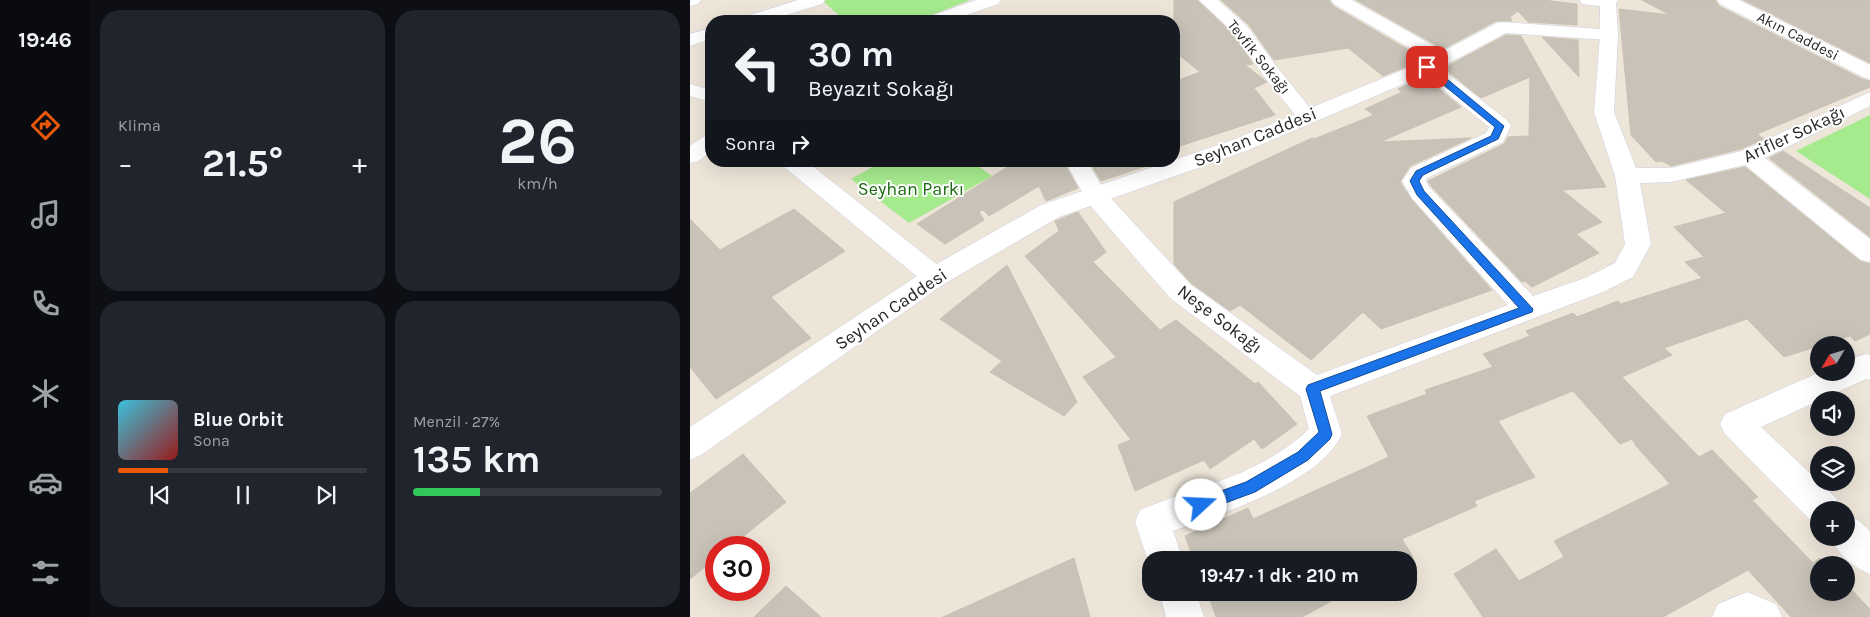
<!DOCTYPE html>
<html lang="tr">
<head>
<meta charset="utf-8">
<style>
  body { margin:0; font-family:Karla,sans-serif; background:#20242c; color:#f1f3f6; height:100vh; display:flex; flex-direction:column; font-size:19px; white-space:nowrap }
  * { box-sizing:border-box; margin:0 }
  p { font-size:16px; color:#9ea1a6 }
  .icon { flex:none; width:28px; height:28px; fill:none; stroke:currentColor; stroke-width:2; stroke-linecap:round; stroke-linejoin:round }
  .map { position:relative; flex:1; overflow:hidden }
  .sheet { display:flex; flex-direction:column; gap:10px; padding:10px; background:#0d0f14; width:600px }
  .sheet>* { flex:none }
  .banner { position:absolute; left:15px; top:15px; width:475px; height:152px; border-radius:20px; box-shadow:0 5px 20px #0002; background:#171b24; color:#f1f3f6; overflow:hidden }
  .needle { width:32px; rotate:232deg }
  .controls { position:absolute; left:1120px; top:336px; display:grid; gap:10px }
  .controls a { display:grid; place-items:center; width:45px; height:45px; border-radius:50%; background:#171b24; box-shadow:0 5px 20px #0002; font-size:25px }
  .speed { position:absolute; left:15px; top:536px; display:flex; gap:10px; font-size:25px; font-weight:700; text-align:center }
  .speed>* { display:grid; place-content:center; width:65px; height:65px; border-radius:50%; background:#171b24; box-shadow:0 5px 20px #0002; line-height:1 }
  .speed .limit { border:8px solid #d22; background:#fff; color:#111 }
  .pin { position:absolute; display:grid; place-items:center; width:42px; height:42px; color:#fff; margin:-21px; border-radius:10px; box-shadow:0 2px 8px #0006 }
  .me { position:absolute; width:55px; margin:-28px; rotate:70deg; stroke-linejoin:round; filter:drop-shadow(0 0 4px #0008) }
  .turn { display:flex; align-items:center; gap:18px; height:105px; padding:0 20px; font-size:22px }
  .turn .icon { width:65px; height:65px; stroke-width:2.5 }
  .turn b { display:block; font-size:35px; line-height:42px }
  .then { display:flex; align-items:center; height:48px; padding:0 20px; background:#0003; gap:10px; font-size:19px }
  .big { font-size:38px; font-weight:700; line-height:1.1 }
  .sheet .tile { flex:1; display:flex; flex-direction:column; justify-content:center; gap:8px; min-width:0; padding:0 18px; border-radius:20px; background:#20242c }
  .sheet .dial { align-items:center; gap:0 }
  .dial b { font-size:65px; line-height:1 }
  .song { display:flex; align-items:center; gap:15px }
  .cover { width:60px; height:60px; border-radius:8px; background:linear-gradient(135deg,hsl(190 70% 55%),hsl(0 70% 35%)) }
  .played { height:5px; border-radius:2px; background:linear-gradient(90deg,#ea580c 20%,#363941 20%) }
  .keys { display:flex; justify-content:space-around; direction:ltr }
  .heat { display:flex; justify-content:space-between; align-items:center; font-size:28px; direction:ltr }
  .charge { height:8px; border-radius:4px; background:linear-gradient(90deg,#34c759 27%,#363941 0) }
  .sheet .tiles { flex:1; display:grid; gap:10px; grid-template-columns:repeat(2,1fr) }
  .trip { position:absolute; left:452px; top:551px; width:275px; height:50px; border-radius:20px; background:#171b24; box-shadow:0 5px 20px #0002; font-weight:700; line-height:50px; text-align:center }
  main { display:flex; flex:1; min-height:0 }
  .tab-bar { display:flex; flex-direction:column; width:90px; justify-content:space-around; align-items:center; background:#090b0e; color:#9ea1a6 }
  .tab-bar .icon { width:35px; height:35px }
  .tab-bar .active { color:#ea580c }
  .tab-bar b { font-size:22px; color:#f1f3f6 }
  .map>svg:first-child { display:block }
</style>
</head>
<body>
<main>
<nav class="tab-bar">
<b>19:46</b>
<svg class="icon active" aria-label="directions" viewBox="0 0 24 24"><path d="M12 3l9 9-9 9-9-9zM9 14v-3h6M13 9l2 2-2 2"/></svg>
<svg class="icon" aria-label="music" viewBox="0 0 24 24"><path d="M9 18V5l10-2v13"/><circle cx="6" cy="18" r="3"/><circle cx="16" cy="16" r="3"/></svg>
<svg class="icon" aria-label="phone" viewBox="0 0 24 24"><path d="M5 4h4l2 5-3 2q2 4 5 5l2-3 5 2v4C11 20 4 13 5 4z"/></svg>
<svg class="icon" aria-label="climate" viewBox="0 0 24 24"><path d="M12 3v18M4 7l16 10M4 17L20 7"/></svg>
<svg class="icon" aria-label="car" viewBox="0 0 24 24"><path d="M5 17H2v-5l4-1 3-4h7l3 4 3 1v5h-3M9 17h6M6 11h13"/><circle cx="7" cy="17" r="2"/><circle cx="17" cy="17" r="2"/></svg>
<svg class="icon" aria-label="filters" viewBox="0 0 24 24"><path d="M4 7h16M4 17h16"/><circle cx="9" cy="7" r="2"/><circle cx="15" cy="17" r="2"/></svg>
</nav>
<section class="sheet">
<div class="tiles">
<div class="tile"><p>Klima</p>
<div class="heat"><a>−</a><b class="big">21.5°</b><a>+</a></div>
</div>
<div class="tile dial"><b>26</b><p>km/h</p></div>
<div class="tile">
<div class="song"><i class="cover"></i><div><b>Blue Orbit</b><p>Sona</p></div></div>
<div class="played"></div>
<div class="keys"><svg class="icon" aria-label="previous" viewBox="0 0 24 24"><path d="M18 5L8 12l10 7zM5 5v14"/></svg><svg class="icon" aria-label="pause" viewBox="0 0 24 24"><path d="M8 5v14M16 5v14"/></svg><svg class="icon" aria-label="next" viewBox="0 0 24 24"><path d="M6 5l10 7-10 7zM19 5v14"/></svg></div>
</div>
<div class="tile"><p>Menzil · 27%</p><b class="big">135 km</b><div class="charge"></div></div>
</div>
</section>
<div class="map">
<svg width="1180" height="617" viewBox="0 0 1180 617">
  <rect width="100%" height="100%" fill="#ede5d8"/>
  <g fill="#a6ea8e">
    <polygon points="137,0 280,0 226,21 155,21 133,1"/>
    <polygon points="1180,115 1180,199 1106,151"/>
    <polygon points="193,161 281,161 302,176 219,223 161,179"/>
  </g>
  <g fill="#c8c2b8" stroke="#c8c2b2">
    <polygon points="484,0 507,0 544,35 563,64 555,65 577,82 564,88 585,115 484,148 484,82 510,72 484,51"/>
    <polygon points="531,0 639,0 643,6 734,59 693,76 658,48 584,60 559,25"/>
    <polygon points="666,0 853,0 887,4 887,25 838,22 828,11 820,17 822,21 806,21 753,49"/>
    <polygon points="952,0 1025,0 1029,6 1172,79 1180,81 1180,87 1067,134 1074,139 1051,149 981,166 972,161 966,162 941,135 929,9 980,15"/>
    <polygon points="1053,0 1180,0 1180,63"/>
    <polygon points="816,35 831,36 916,187 872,190 912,222 886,234 909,253 842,287 835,281 832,282 741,186 738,181 814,144 818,137 839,136 840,77 791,98 754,68"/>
    <polygon points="852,37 888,40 889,77"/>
    <polygon points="735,77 771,107 690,142 781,138 720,166 710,182 721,199 802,290 691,329 673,312 621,360 550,305 540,311 501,283 484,264 484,202 622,138 624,139 684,115 675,109 712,92 708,89"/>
    <polygon points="1093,151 1180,208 1180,237 1079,158"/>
    <polygon points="327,161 373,161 388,188 356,201 349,186 299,216 293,210 289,212 294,220 255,244 227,224"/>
    <polygon points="399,161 456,161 456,166 411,181"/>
    <polygon points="1055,167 1170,261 1180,264 1180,334 1165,341 1160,336 1094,357 1057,319 974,348 982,355 932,377 1009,457 1022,450 1068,497 1062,500 1123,563 1130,558 1137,565 1129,565 1129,592 1156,592 1156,584 1180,609 1180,617 1101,617 1058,570 973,617 793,617 764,574 806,549 829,581 874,557 864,541 980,484 946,446 942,439 930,444 883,391 808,421 845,477 784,501 787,506 712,539 723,557 718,560 504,560 495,536 558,508 563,519 699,457 677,416 737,394 735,390 803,367 793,354 840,336 836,331 883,313 887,317 928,301 931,304 1012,278 995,262 1014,257 984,227 1036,213 996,180"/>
    <polygon points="104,209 155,251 81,297 121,338 26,399 0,367 0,219 30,250"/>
    <polygon points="388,212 416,252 403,262 470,330 486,320 565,384 568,382 607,424 572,449 564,439 520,469 514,460 445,491 428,445 441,440 393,377 426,357 335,256 369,231 365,221"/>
    <polygon points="317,265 387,402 374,416 300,372 312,361 250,319"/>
    <polygon points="53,454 96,502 39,548 26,548 26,558 0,579 0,493"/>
    <polygon points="384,558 400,617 253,617"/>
    <polygon points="96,586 131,617 64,617"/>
    <polygon points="517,592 658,592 612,617 526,617"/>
  </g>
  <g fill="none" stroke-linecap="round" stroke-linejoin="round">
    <g stroke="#cdd0e4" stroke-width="1">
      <g id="street">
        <polygon points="0,0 11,0 8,4 0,6"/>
        <polygon points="108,0 135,0 132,4 77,21 51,21 54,17"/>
        <polygon points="509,0 528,0 557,26 587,67 624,113 628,117 624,121 617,123 610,121 573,75 545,34"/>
        <polygon points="641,0 662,0 758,54 761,58 758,62 751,64 744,62 644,4"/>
        <polygon points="889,0 924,0 926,2 923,6 917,7 892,4"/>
        <polygon points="21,28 21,39 0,46 0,34"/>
        <path d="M919,30l6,1 3,4 -4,77 22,56h35l71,-17 128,-59v14l-105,52 105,81v23l-9,-2 -116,-95 -74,17 -31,1 11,61 -18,33 -30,15 -273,104 12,38c-23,50 -120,79 -169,97l10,29h-32v10l-16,-48 5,-12c61,-25 119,-34 169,-81l-9,-33 -130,-98 -82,-95 -23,-42h22l18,31 85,92 127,91 191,-70 -96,-107 -10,-17 9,-13 75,-35 3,-6 -69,-56 -3,-4 3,-4 7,-2 7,2 74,58 3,5 -8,16 -76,36 -1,3 3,6 104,109 52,-18 30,-15 10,-19 -10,-68 -21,-64 6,-77 3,-4z"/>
        <polygon points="0,84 21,90 21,102 0,96"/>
        <polygon points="90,161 116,161 254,270 258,277 254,284 245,287 236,284 93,166"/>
        <polygon points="1175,354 1180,355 1180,380 1176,379 1071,427 1146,498 1151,510 1129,510 1129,525 1122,522 1035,434 1030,424 1035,414 1130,372 1156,372 1156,361"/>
        <path d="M1156,515l12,5 12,11v43c-16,-6 -33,-21 -39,-36h15z"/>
        <polygon points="469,592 506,592 514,617 476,617"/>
        <polygon points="1057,592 1086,604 1092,617 1022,617 1028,604"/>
      </g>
    </g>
    <g stroke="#cdd0e4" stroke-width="1">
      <g id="secondary">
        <polygon points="286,0 311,0 308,4 260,21 235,21 238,17"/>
        <polygon points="910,0 928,0 926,3 928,35 925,39 919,40 816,33 744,71 556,151 369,217 254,284 11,455 0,460 0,427 236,270 351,205 540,141 730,63 807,23 813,22 910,29"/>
        <polygon points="1027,0 1049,0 1180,65 1180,79 1173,77 1030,4"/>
        <polygon points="21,135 21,152 8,161 0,163 0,146 13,137"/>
      </g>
    </g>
    <use href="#street" fill="#fff" fill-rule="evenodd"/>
    <use href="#secondary" fill="#fff" fill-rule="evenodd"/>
  </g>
  <polygon fill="#1a73e8" stroke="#114b97" points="734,65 740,65 814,126 808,139 733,175 729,181 734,191 843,309 842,312 630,391 642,434 640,439 618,460 565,492 511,512 506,510 504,505 506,500 556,482 608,452 629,432 616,389 618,385 829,308 727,195 720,181 726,171 801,136 805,127 734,69"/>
  <g text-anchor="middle" stroke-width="4" stroke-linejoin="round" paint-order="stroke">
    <g font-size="15" fill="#282828" stroke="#fff">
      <text transform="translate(1108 36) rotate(27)" y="5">Akın Caddesi</text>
      <text transform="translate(569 57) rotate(51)" y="5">Tevfik Sokağı</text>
    </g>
    <g font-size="18" fill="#282828" stroke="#fff">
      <text transform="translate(1104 134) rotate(-25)" y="6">Arifler Sokağı</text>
      <text transform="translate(565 137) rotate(-22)" y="6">Seyhan Caddesi</text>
      <text transform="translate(201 309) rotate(-34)" y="6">Seyhan Caddesi</text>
      <text transform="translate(530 319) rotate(37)" y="6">Neşe Sokağı</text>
    </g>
    <g font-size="18" fill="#1d6c11" stroke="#fff">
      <text x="221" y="195">Seyhan Parkı</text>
    </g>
  </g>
</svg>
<div class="controls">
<a><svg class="needle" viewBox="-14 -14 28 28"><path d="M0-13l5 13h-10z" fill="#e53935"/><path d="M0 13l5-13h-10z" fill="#9ea1a6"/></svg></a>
<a><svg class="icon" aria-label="sound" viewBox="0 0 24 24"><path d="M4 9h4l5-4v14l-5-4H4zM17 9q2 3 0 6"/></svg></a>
<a><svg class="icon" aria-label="layers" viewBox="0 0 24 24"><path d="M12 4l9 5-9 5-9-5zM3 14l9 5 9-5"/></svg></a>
<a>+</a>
<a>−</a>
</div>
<div class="speed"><div class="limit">30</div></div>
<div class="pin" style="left:737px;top:67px;background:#d93025"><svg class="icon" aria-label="arrive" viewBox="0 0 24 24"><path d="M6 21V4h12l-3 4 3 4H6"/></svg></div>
<svg class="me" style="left:511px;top:505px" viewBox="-20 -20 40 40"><circle r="19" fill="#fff"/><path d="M0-13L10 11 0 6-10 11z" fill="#1a73e8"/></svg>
<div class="trip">19:47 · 1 dk · 210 m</div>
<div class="banner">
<div class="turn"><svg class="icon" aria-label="left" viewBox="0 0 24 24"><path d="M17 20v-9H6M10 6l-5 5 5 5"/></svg><div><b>30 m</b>Beyazıt Sokağı</div></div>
<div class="then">Sonra<svg class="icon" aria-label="right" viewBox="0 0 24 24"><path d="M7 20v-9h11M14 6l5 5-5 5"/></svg></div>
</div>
</div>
</main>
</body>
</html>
